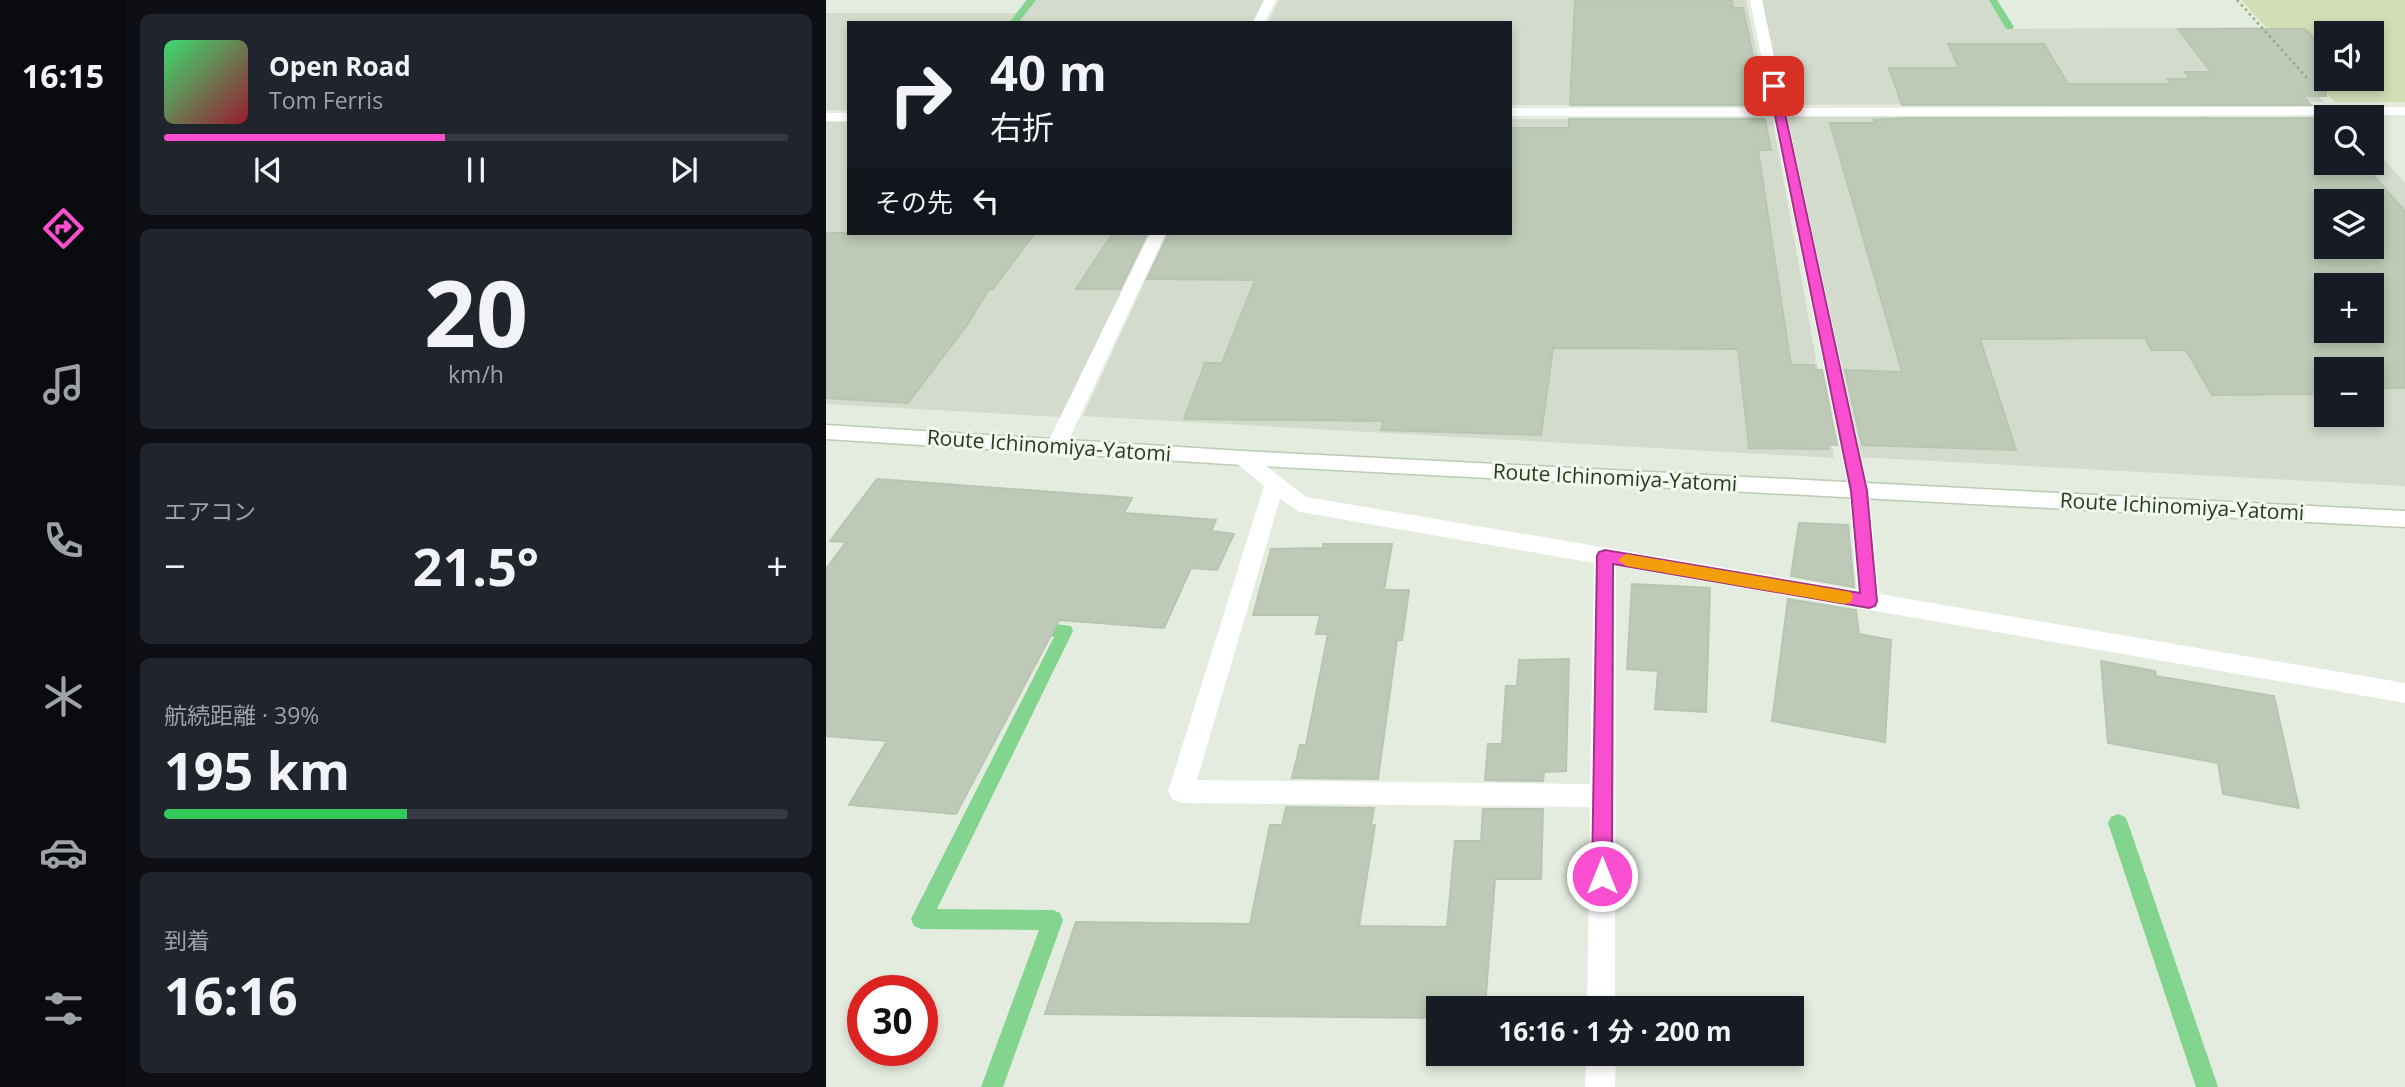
<!DOCTYPE html>
<html lang="ja">
<head>
<meta charset="utf-8">
<style>
  body { margin:0; font-family:"Open Sans","Noto Sans JP",sans-serif; background:#20242c; color:#f1f3f6; height:100vh; display:flex; flex-direction:column; font-size:26px; white-space:nowrap }
  * { box-sizing:border-box; margin:0 }
  p { font-size:23px; color:#9ea1a6 }
  .icon { flex:none; width:38px; height:38px; fill:none; stroke:currentColor; stroke-width:2; stroke-linecap:round; stroke-linejoin:round }
  .map { position:relative; flex:1; overflow:hidden }
  .details { display:flex; flex-direction:column; gap:14px; padding:14px; background:#0d0f14; width:700px }
  .details>* { flex:none }
  .hud { position:absolute; left:21px; top:21px; width:665px; height:214px; border-radius:0px; box-shadow:0 4px 10px #0003; background:#171b24; color:#f1f3f6; overflow:hidden }
  .buttons { position:absolute; left:1488px; top:21px; display:grid; gap:14px }
  .buttons a { display:grid; place-items:center; width:70px; height:70px; border-radius:0px; background:#171b24; box-shadow:0 4px 10px #0003; font-size:35px }
  .speed { position:absolute; left:21px; top:975px; display:flex; gap:14px; font-size:35px; font-weight:700; text-align:center }
  .speed>* { display:grid; place-content:center; width:91px; height:91px; border-radius:50%; background:#171b24; box-shadow:0 4px 10px #0003; line-height:1 }
  .speed .limit { border:10px solid #d22; background:#fff; color:#111 }
  .pin { position:absolute; display:grid; place-items:center; width:60px; height:60px; color:#fff; margin:-30px; border-radius:14px; box-shadow:0 4px 10px #0006 }
  .me { position:absolute; width:77px; margin:-38px; rotate:0deg; stroke-linejoin:round; filter:drop-shadow(0 0 5px #0008) }
  .turn { display:flex; align-items:center; gap:24px; height:147px; padding:0 28px; font-size:32px }
  .turn .icon { width:91px; height:91px; stroke-width:2.5 }
  .turn b { display:block; font-size:49px; line-height:60px }
  .then { display:flex; align-items:center; height:66px; padding:0 28px; background:#0003; gap:14px; font-size:26px }
  .big { font-size:52px; font-weight:700; line-height:1.1 }
  .details .card { flex:1; display:flex; flex-direction:column; justify-content:center; gap:10px; min-width:0; padding:0 24px; border-radius:10px; background:#20242c }
  .details .dial { align-items:center; gap:0 }
  .dial b { font-size:91px; line-height:1 }
  .song { display:flex; align-items:center; gap:21px }
  .cover { width:84px; height:84px; border-radius:10px; background:linear-gradient(135deg,hsl(140 70% 55%),hsl(350 70% 35%)) }
  .played { height:7px; border-radius:4px; background:linear-gradient(90deg,#fa4ed0 45%,#363941 45%) }
  .keys { display:flex; justify-content:space-around; direction:ltr }
  .heat { display:flex; justify-content:space-between; align-items:center; font-size:38px; direction:ltr }
  .charge { height:10px; border-radius:5px; background:linear-gradient(90deg,#34c759 39%,#363941 0) }
  .trip { position:absolute; left:600px; top:996px; width:378px; height:70px; border-radius:0px; background:#171b24; box-shadow:0 4px 10px #0003; font-weight:700; line-height:70px; text-align:center }
  main { display:flex; flex:1; min-height:0 }
  .tabs { display:flex; flex-direction:column; width:126px; justify-content:space-around; align-items:center; background:#090b0e; color:#9ea1a6 }
  .tabs .icon { width:49px; height:49px }
  .tabs .on { color:#fa4ed0 }
  .tabs b { font-size:32px; color:#f1f3f6 }
  .map>svg:first-child { display:block }
</style>
</head>
<body>
<main>
<nav class="tabs">
<b>16:15</b>
<svg class="icon on" aria-label="directions" viewBox="0 0 24 24"><path d="M12 3l9 9-9 9-9-9zM9 14v-3h6M13 9l2 2-2 2"/></svg>
<svg class="icon" aria-label="music" viewBox="0 0 24 24"><path d="M9 18V5l10-2v13"/><circle cx="6" cy="18" r="3"/><circle cx="16" cy="16" r="3"/></svg>
<svg class="icon" aria-label="phone" viewBox="0 0 24 24"><path d="M5 4h4l2 5-3 2q2 4 5 5l2-3 5 2v4C11 20 4 13 5 4z"/></svg>
<svg class="icon" aria-label="climate" viewBox="0 0 24 24"><path d="M12 3v18M4 7l16 10M4 17L20 7"/></svg>
<svg class="icon" aria-label="car" viewBox="0 0 24 24"><path d="M5 17H2v-5l4-1 3-4h7l3 4 3 1v5h-3M9 17h6M6 11h13"/><circle cx="7" cy="17" r="2"/><circle cx="17" cy="17" r="2"/></svg>
<svg class="icon" aria-label="filters" viewBox="0 0 24 24"><path d="M4 7h16M4 17h16"/><circle cx="9" cy="7" r="2"/><circle cx="15" cy="17" r="2"/></svg>
</nav>
<section class="details">
<div class="card">
<div class="song"><i class="cover"></i><div><b>Open Road</b><p>Tom Ferris</p></div></div>
<div class="played"></div>
<div class="keys"><svg class="icon" aria-label="previous" viewBox="0 0 24 24"><path d="M18 5L8 12l10 7zM5 5v14"/></svg><svg class="icon" aria-label="pause" viewBox="0 0 24 24"><path d="M8 5v14M16 5v14"/></svg><svg class="icon" aria-label="next" viewBox="0 0 24 24"><path d="M6 5l10 7-10 7zM19 5v14"/></svg></div>
</div>
<div class="card dial"><b>20</b><p>km/h</p></div>
<div class="card"><p>エアコン</p>
<div class="heat"><a>−</a><b class="big">21.5°</b><a>+</a></div>
</div>
<div class="card"><p>航続距離 · 39%</p><b class="big">195 km</b><div class="charge"></div></div>
<div class="card"><p>到着</p><b class="big">16:16</b></div>
</section>
<div class="map">
<svg width="1579" height="1087" viewBox="0 0 1579 1087">
  <rect width="100%" height="100%" fill="#e4ebdf"/>
  <g fill="#d3dbcd" fill-rule="evenodd">
    <polygon points="200,0 438,0 426,23 23,23 23,110 0,110 0,13 190,13"/>
    <polygon points="453,0 920,0 940,96 921,105 684,105 684,23 442,23"/>
    <polygon points="936,0 1164,0 1180,29 1431,27 1498,102 967,105 956,99"/>
    <path d="M961,117h559h-20v46h45v-18l34,38v303l-547,-29zM1500,201h45v46h-45zM1500,285h45v46h-45zM1500,369h45v46h-45z"/>
    <polygon points="684,119 938,119 947,123 1008,458 257,416 341,233 684,233"/>
    <polygon points="0,122 23,122 23,233 325,233 235,417 0,404"/>
  </g>
  <path fill="#d3deb6" fill-rule="evenodd" d="M1415,0h164v102h-70zM1500,33h45v46h-45z"/>
  <g fill="none" stroke-linecap="round" stroke-linejoin="round">
    <g fill="#83d48f" fill-rule="evenodd">
      <polygon points="201,0 210,0 192,23 183,23"/>
      <polygon points="1163,0 1171,0 1188,27 1186,29 1180,29"/>
      <polygon points="208,621 245,626 247,631 111,909 227,910 234,913 237,920 177,1087 155,1087 213,930 95,929 88,926 85,919 228,637 202,633 200,628 202,623"/>
      <polygon points="1292,814 1299,817 1302,823 1392,1087 1370,1087 1282,823 1285,817"/>
    </g>
  </g>
  <g fill="#bec9b7" stroke="#b9c5b1" stroke-width="2" fill-rule="evenodd">
    <polygon points="749,0 906,0 907,8 917,8 937,105 744,105"/>
    <polygon points="1352,29 1479,29 1500,51 1500,96 1477,96 1485,105 1076,105 1063,68 1133,68 1122,44 1218,44 1242,84 1345,84 1341,79 1364,79 1359,72 1385,72"/>
    <path d="M1081,118h415l4,4v41h36l43,48v177h-34v-19h-45v25l-114,1 -26,-45h-35l-6,-12 -165,1 36,111 -154,-5 -17,-75 57,2 -72,-249h45l-1,-3zM1500,201h45v46h-45zM1500,285h45v46h-45z"/>
    <polygon points="743,119 939,119 945,150 932,150 965,365 988,365 989,370 996,370 1011,445 1002,444 1003,449 923,448 912,349 727,348 715,435 555,430 557,421 358,419 379,363 396,363 429,280 321,279 343,233 684,233 684,128 743,128"/>
    <polygon points="0,233 209,233 167,289 163,289 141,325 82,403 0,398"/>
    <polygon points="287,233 321,233 294,289 250,289"/>
    <polygon points="51,479 306,498 298,513 390,520 385,531 408,534 391,570 365,568 338,628 233,620 130,814 23,805 61,741 0,736 0,569 20,542 4,541"/>
    <polygon points="973,523 1022,525 1028,587 965,576"/>
    <polygon points="497,544 566,544 558,590 583,590 576,640 571,640 552,779 466,778 474,745 480,745 502,634 490,634 494,615 427,615 445,549 497,548"/>
    <polygon points="806,584 884,588 880,712 829,709 832,671 801,669"/>
    <polygon points="962,599 1030,610 1033,634 1065,640 1059,742 946,721"/>
    <polygon points="743,659 740,771 718,772 717,781 659,780 662,744 676,744 680,686 691,686 693,660"/>
    <polygon points="1275,661 1329,671 1330,676 1448,696 1473,808 1397,794 1392,763 1282,743"/>
    <polygon points="460,807 548,808 545,825 549,825 533,926 621,927 629,841 655,841 657,809 717,809 715,879 669,879 659,1008 612,1008 612,1018 219,1014 250,922 424,924 444,825 456,825"/>
  </g>
  <g fill="none" stroke-linecap="round" stroke-linejoin="round">
    <g stroke="#bbcbb1" stroke-width="3">
      <polygon id="secondary" points="0,425 417,451 1579,511 1579,527 417,465 0,439"/>
    </g>
    <polyline stroke="#8db17d" stroke-width="2.5" stroke-dasharray="2.5 3.5" stroke-linecap="butt" points="1411,0 1482,79"/>
    <g fill="#fff" fill-rule="evenodd">
      <polygon points="438,0 450,0 439,23 427,23"/>
      <path d="M924,0h12l23,108 620,-1v8l-618,1 82,375 10,103 526,89v20l-789,-137 -1,442h-28l3,-201 -409,-4 -9,-4 -4,-8 96,-305 -28,-23 -3,-5 3,-5h14l56,44 551,93 -8,-99 -76,-375h-263v-8h262zM454,499l20,13 294,51 -4,221 -393,-4z"/>
      <rect x="0" y="113" width="23" height="8"/>
      <polygon points="324,233 340,233 240,446 237,451 223,451 220,446"/>
      <polygon points="760,1054 790,1054 789,1087 759,1087"/>
    </g>
    <use href="#secondary" fill="#fff" fill-rule="evenodd"/>
  </g>
  <polygon fill="#fa4ed0" stroke="#a23387" stroke-width="2" points="948,83 953,86 1041,491 1051,601 1049,606 1043,608 787,564 786,876 783,882 776,885 769,882 766,876 771,556 773,552 779,550 1034,593 1025,491 943,86"/>
  <polygon fill="#f59e0b" points="800,554 1019,591 1025,592 1027,597 1025,602 1019,604 800,566 792,560"/>
  <g text-anchor="middle" stroke-width="6" stroke-linejoin="round" paint-order="stroke">
    <g font-size="21" fill="#273c1f" stroke="#f3f8ef">
      <text transform="translate(223 446) rotate(4)" y="7">Route Ichinomiya-Yatomi</text>
      <text transform="translate(789 478) rotate(3)" y="7">Route Ichinomiya-Yatomi</text>
      <text transform="translate(1356 507) rotate(3)" y="7">Route Ichinomiya-Yatomi</text>
    </g>
  </g>
</svg>
<div class="buttons">
<a><svg class="icon" aria-label="sound" viewBox="0 0 24 24"><path d="M4 9h4l5-4v14l-5-4H4zM17 9q2 3 0 6"/></svg></a>
<a><svg class="icon" aria-label="search" viewBox="0 0 24 24"><circle cx="10" cy="10" r="6"/><path d="M15 15l6 6"/></svg></a>
<a><svg class="icon" aria-label="layers" viewBox="0 0 24 24"><path d="M12 4l9 5-9 5-9-5zM3 14l9 5 9-5"/></svg></a>
<a>+</a>
<a>−</a>
</div>
<div class="speed"><div class="limit">30</div></div>
<div class="pin" style="left:948px;top:86px;background:#d93025"><svg class="icon" aria-label="arrive" viewBox="0 0 24 24"><path d="M6 21V4h12l-3 4 3 4H6"/></svg></div>
<svg class="me" style="left:776px;top:876px" viewBox="-20 -20 40 40"><circle r="17" fill="#fa4ed0" stroke="#fff" stroke-width="3"/><path d="M0-11L8 9 0 5-8 9z" fill="#fff"/></svg>
<div class="trip">16:16 · 1 分 · 200 m</div>
<div class="hud">
<div class="turn"><svg class="icon" aria-label="right" viewBox="0 0 24 24"><path d="M7 20v-9h11M14 6l5 5-5 5"/></svg><div><b>40 m</b>右折</div></div>
<div class="then">その先<svg class="icon" aria-label="left" viewBox="0 0 24 24"><path d="M17 20v-9H6M10 6l-5 5 5 5"/></svg></div>
</div>
</div>
</main>
</body>
</html>
